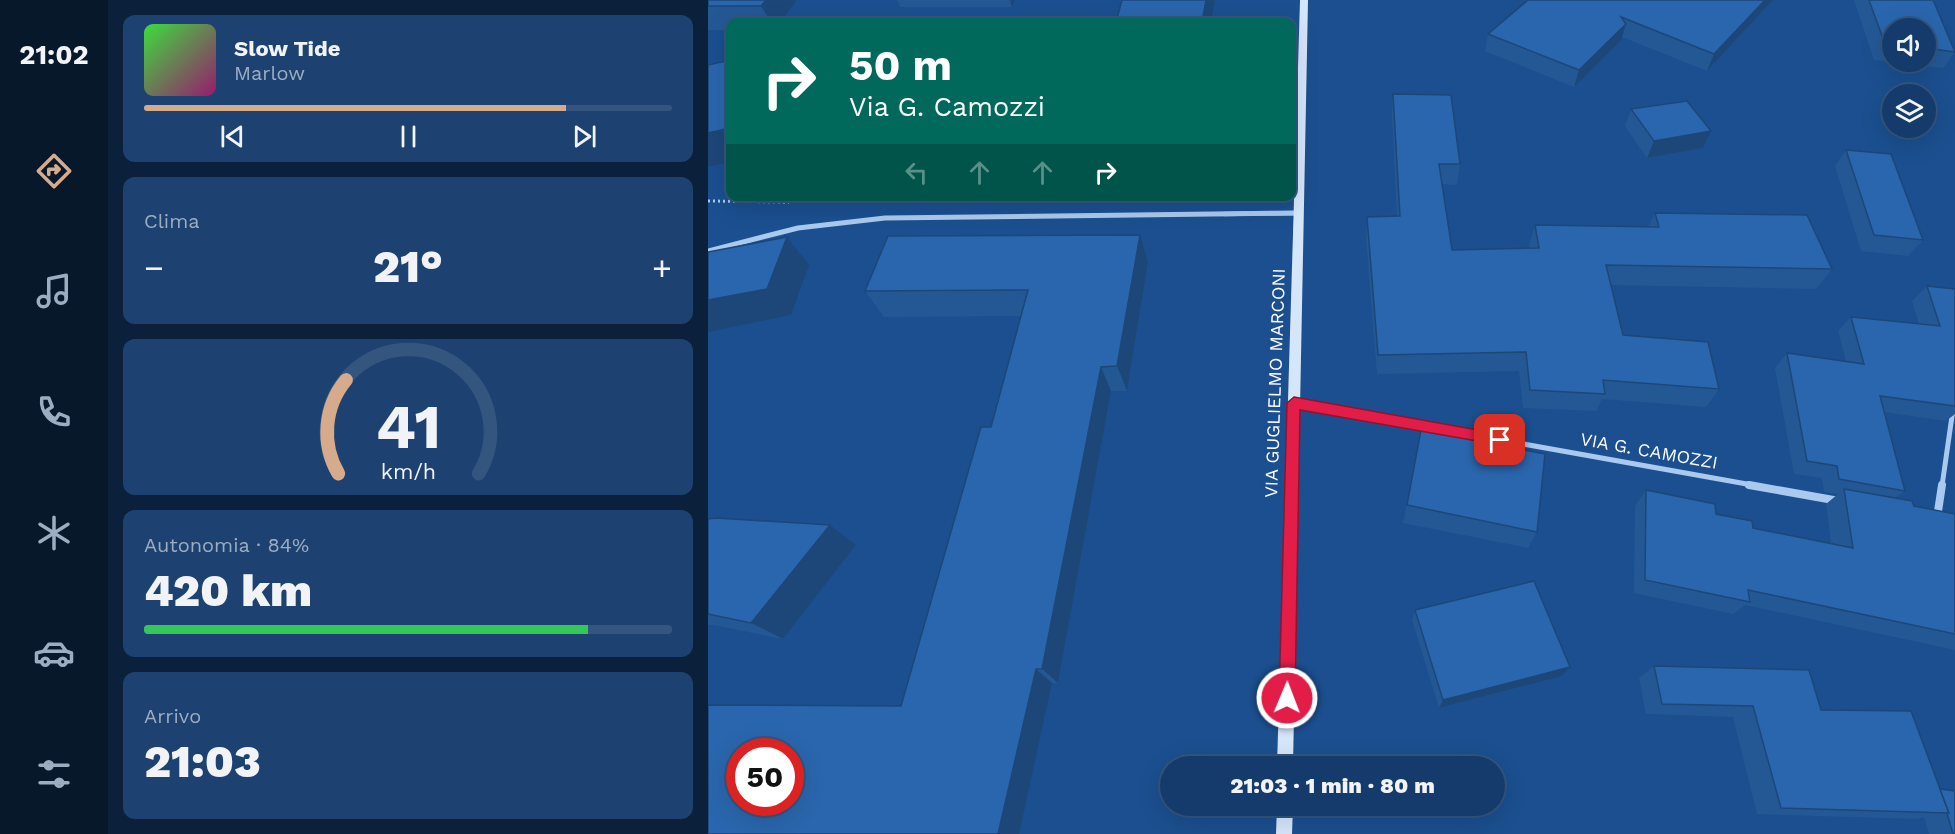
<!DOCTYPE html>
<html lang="it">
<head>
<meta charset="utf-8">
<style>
  body { margin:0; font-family:"Work Sans",sans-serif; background:#1d4271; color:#f1f3f6; height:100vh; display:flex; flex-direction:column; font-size:22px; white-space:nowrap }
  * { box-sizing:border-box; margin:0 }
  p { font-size:20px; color:#9dadc1 }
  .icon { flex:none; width:33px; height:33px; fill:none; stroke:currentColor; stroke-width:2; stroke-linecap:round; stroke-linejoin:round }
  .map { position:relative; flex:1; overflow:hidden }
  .panel { display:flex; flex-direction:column; gap:15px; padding:15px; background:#0b203b; width:600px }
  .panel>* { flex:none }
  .hud { position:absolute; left:18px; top:18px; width:570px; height:183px; border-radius:12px; box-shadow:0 6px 24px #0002,0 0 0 2px #33557e; background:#00695c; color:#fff; overflow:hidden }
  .tools { position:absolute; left:1174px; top:18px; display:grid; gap:12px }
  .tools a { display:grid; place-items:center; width:54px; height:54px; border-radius:50%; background:#143b6b; box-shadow:0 6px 24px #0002,0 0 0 2px #33557e; font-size:30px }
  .speed { position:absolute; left:18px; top:738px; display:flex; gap:12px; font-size:30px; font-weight:700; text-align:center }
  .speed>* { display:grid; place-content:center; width:78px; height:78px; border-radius:50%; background:#143b6b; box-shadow:0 6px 24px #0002,0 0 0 2px #33557e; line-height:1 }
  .speed .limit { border:9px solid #d22; background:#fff; color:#111 }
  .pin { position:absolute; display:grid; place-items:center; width:51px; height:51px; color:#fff; margin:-26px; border-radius:12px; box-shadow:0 3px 9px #0006 }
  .me { position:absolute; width:66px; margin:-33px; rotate:1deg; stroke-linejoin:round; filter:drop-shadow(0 0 4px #0008) }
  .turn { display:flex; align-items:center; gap:21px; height:126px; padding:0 24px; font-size:27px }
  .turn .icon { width:78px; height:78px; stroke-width:2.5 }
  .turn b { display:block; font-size:42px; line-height:51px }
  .lanes { display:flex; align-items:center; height:57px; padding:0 24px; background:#0003; justify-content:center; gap:30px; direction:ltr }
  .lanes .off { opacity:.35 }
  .big { font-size:45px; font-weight:800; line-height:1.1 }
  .panel .tile { flex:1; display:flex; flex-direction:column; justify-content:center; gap:9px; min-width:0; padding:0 21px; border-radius:12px; background:#1d4271 }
  .panel .dial { align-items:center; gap:0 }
  .dial svg { height:156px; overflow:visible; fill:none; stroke:#33557e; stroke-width:7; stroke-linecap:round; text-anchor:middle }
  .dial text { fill:#f1f3f6; stroke:none }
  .song { display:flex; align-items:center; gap:18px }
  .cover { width:72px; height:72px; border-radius:9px; background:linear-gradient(135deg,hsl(120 70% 55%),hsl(320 70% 35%)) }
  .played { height:6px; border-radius:3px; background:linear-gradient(90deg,#d6ab8b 80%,#33557e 80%) }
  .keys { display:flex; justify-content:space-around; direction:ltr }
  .heat { display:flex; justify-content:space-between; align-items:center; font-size:33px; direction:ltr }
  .charge { height:9px; border-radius:4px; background:linear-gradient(90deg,#34c759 84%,#33557e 0) }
  .trip { position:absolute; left:452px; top:756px; width:345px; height:60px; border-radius:30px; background:#143b6b; box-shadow:0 6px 24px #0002,0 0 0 2px #33557e; font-weight:800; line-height:60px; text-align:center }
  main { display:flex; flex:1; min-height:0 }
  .tab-bar { display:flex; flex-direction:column; width:108px; justify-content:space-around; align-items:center; background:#08182b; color:#9dadc1 }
  .tab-bar .icon { width:42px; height:42px }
  .tab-bar .selected { color:#d6ab8b }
  .tab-bar b { font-size:27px; color:#f1f3f6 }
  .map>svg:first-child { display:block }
</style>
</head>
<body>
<main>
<nav class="tab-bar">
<b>21:02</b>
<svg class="icon selected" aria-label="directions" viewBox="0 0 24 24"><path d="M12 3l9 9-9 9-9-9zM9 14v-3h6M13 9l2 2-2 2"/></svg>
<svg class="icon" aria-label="music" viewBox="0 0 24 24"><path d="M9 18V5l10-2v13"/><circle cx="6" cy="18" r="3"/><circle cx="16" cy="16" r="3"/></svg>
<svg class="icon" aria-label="phone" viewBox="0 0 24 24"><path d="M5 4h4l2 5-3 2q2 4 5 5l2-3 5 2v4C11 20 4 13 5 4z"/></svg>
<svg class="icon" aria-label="climate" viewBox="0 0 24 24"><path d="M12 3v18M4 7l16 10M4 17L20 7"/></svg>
<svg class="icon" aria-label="car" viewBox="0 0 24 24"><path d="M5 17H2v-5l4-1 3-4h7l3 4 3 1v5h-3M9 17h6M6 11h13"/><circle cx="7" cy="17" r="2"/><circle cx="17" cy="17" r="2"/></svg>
<svg class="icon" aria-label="filters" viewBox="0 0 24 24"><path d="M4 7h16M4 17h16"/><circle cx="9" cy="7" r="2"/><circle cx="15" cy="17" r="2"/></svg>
</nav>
<section class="panel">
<div class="tile">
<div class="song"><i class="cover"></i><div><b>Slow Tide</b><p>Marlow</p></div></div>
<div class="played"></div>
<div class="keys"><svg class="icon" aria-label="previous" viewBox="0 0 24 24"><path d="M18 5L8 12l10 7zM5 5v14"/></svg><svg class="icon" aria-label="pause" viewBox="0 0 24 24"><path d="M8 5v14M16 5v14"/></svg><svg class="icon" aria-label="next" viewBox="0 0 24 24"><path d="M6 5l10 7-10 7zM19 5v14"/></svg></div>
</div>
<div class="tile"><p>Clima</p>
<div class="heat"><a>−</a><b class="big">21°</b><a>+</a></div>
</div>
<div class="tile dial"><svg viewBox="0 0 100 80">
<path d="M14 69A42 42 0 1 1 86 69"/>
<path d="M14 69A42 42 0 0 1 18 21" stroke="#d6ab8b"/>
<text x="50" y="56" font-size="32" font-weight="700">41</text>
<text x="50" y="72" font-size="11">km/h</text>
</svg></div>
<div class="tile"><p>Autonomia · 84%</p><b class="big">420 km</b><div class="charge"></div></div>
<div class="tile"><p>Arrivo</p><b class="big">21:03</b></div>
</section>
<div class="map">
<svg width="1247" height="834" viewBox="0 0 1247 834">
  <rect width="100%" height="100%" fill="#1b4f8f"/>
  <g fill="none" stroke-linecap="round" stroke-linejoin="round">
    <polyline stroke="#a9c9ee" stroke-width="3" stroke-dasharray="2 3" stroke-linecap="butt" points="0,201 81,202"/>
    <polyline stroke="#a9c9ee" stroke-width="4.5" points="516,214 591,213"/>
    <g stroke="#a9c9ee" stroke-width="5">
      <polyline points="0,251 90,228 177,218 591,213"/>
      <polyline points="586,403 1050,486"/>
      <polyline points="1234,486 1247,395"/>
    </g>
    <g stroke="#a9c9ee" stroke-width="8">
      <polyline points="1041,485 1131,501"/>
      <polyline points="1229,518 1234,485"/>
    </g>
    <g fill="#d6e6fa" fill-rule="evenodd">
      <polygon points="592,0 600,0 585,766 569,766"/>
      <polygon points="569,806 585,806 584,834 568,834"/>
    </g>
  </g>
  <g fill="#245895" fill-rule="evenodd">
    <polygon points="0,0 89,0 73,22 22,22 22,30 0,30"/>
    <polygon points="189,0 307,0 304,7 192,7"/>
    <polygon points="1065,0 999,71 914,37 913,41 866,87 777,51 780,34"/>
    <path d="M1146,0h79l22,52 -12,16 -69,-8zM1185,28h33v34h-33z"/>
    <polygon points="685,94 752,164 749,185 734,184 744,250 822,248 821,246 827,225 940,227 947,213 1124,269 1108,289 903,285 915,335 1011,389 998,407 894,399 888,411 815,408 811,371 669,374 658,237 659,217 689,216 684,115"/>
    <polygon points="923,109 995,148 939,158 917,126"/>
    <polygon points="1138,150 1215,240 1200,256 1153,251 1127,166"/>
    <polygon points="432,235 440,262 419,391 403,391 350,683 344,683 193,706 283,427 313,316 176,317 157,291"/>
    <polygon points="1219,286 1247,289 1247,414 1238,421 1176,412 1197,491 1187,498 1206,506 1247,514 1247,650 1037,605 1025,614 926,593 927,506 938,490 1045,528 1123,544 1118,504 1130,494 1116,492 1114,478 1086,474 1067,368 1079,353 1138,361 1130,331 1143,317 1211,324 1204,301"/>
    <polygon points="713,430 829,532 820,548 695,523"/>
    <polygon points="0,519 122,525 148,545 75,639 6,625 0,625"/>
    <polygon points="707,610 854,676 731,708 704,620"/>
    <polygon points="946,666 1113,710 1203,711 1247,834 1221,834 1216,817 1209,819 1049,814 1025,717 938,714 931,678"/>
  </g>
  <g fill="#1d4779">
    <polygon points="58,0 89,0 73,22 63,22 53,6"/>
    <polygon points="302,0 307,0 304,7"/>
    <polygon points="498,0 507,0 503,22 494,22"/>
    <polygon points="1057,0 1065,0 999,71 1006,54"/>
    <polygon points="918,24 913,41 866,87 871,70"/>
    <polygon points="22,128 22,162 0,167 0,133"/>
    <polygon points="1003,131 995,148 939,158 946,141"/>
    <polygon points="432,235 440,262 419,391 409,366"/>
    <polygon points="79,237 101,265 83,315 0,332 0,300"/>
    <polygon points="393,367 403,391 350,683 334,669"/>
    <polygon points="122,525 148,545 75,639 43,623"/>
    <polygon points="862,667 854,676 731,708 735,700"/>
    <polygon points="328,669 344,683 311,834 290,834"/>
  </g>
  <g fill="#2a66ad" stroke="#1d4779" stroke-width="1.5" fill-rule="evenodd">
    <polygon points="0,0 58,0 53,6 0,6"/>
    <polygon points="414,0 498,0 494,22 408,22"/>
    <polygon points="820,0 1057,0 1006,54 913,17 918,24 871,70 780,34"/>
    <polygon points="1161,0 1225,0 1247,52 1218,48 1218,28 1185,28 1185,45 1177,44"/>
    <polygon points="22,60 22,128 0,133 0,65"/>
    <polygon points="685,94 743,95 752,164 731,164 744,250 831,248 827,225 951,227 947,213 1099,215 1124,269 898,265 915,335 1000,342 1011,389 895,380 897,394 822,390 818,352 670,355 659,217 692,216"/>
    <polygon points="979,101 1003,131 946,141 923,109"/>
    <polygon points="1138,150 1183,154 1215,240 1166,235"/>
    <path d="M432,235l-23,131 -16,1 -59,302h-6l-38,165h-290v-129l193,1 80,-279h10l37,-137 -163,1 23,-55zM32,752h50v50h-50z"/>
    <polygon points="79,237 59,289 0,300 0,252"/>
    <polygon points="1219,286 1247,289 1247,406 1172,396 1197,491 1131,479 1129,466 1099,461 1079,353 1156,364 1143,317 1232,326"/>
    <polygon points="713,430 837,454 829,532 699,505"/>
    <polygon points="1136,489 1204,501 1206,506 1247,514 1247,634 1040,590 1042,602 937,580 938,490 1007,504 1008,514 1044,521 1045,528 1145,548"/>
    <polygon points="8,518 122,525 43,623 0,614 0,519"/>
    <polygon points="826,581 862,667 735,700 707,610"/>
    <polygon points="946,666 1101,670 1113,710 1203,711 1241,813 1073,808 1045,706 954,704"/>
    <polygon points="1232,789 1247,791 1247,834 1245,834 1239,813 1241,813"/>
  </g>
  <polygon fill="#e11d48" stroke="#92132f" stroke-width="1.5" points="586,397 792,434 796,435 799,440 796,444 792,445 592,410 587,698 585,704 579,707 573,704 571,698 579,403"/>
  <g text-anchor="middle" stroke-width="6" stroke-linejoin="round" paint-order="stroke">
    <g font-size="18" fill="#fff" stroke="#1b4f8f">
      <text transform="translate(567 383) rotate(-88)" y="6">VIA GUGLIELMO MARCONI</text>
      <text transform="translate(941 451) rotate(10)" y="6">VIA G. CAMOZZI</text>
    </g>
  </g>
</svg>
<div class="tools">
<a><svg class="icon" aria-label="sound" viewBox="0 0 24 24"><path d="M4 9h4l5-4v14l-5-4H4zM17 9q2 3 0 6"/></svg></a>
<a><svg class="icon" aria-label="layers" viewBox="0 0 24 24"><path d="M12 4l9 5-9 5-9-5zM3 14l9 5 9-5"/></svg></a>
</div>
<div class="speed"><div class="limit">50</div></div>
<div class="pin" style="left:792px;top:440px;background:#d93025"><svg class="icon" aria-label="arrive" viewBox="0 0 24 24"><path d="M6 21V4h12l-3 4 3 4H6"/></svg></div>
<svg class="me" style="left:579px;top:698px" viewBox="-20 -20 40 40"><circle r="17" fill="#e11d48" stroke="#fff" stroke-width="3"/><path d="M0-11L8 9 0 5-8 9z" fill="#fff"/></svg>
<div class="trip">21:03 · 1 min · 80 m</div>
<div class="hud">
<div class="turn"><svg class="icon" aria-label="right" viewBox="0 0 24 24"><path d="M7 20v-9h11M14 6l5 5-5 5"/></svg><div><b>50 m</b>Via G. Camozzi</div></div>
<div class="lanes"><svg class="icon off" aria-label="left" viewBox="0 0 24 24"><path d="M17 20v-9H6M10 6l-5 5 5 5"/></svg><svg class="icon off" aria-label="ahead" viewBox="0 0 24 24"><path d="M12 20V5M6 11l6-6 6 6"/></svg><svg class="icon off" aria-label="ahead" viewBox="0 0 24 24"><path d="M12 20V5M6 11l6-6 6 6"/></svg><svg class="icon" aria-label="right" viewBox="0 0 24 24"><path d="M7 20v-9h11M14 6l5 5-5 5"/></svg></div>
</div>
</div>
</main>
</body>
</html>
